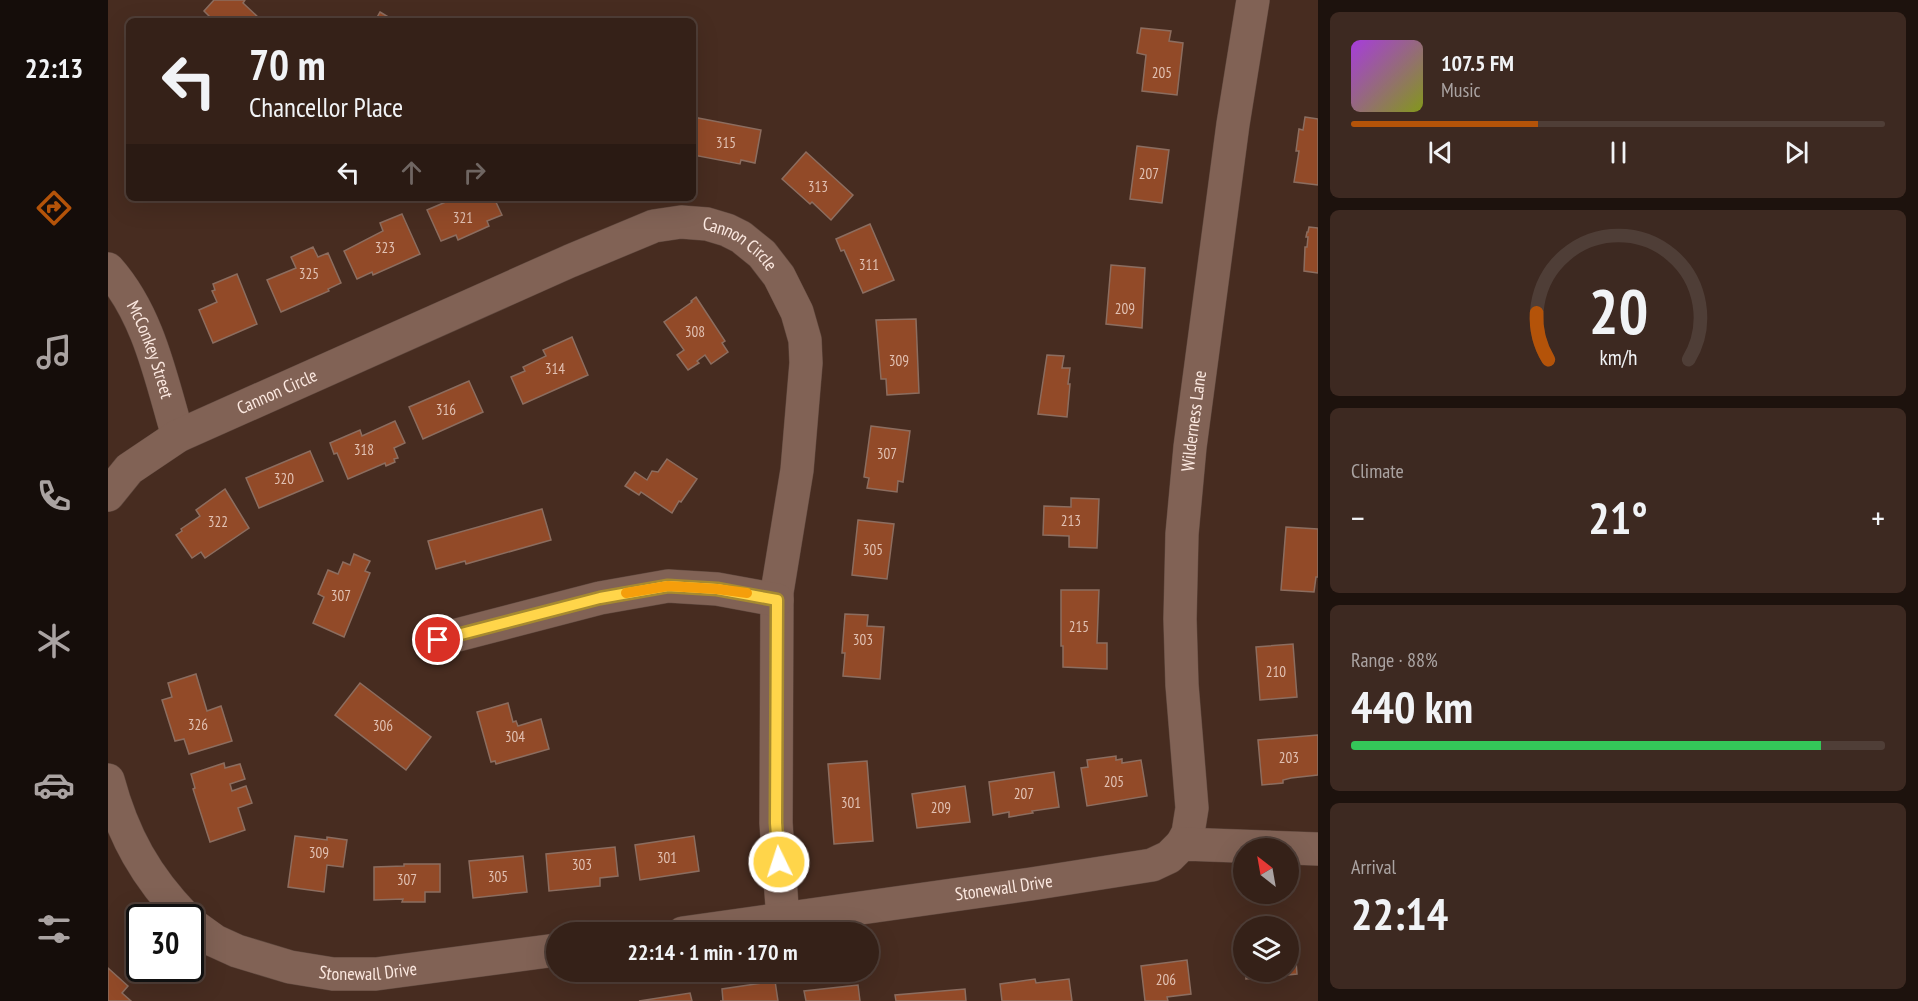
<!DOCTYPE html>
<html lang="en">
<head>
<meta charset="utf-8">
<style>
  body { margin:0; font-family:"PT Sans Narrow",sans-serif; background:#3d2921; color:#f1f3f6; height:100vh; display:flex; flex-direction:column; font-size:22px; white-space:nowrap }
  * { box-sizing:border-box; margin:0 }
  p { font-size:20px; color:#aaa3a2 }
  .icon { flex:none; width:33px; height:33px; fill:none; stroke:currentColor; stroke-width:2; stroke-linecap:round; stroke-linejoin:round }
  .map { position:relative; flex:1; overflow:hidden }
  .side { display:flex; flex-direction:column; gap:12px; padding:12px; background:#1d120d; width:600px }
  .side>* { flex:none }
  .hud { position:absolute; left:18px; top:18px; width:570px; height:183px; border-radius:9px; box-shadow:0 6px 24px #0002,0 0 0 2px #4f3e37; background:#352118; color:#f1f3f6; overflow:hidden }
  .needle { width:39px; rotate:329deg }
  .buttons { position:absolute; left:1125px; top:838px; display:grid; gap:12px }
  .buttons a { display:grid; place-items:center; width:66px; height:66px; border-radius:50%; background:#352118; box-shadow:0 6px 24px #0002,0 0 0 2px #4f3e37; font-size:30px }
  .speed { position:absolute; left:18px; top:904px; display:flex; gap:12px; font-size:30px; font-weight:700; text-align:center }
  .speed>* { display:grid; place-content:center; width:78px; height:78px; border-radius:50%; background:#352118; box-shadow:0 6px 24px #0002,0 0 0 2px #4f3e37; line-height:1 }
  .speed .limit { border:3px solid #111; border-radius:9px; background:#fff; color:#111 }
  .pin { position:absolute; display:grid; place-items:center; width:51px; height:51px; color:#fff; margin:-26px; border:3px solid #fff; border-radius:50%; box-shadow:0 2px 6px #0007 }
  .me { position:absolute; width:66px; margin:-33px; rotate:356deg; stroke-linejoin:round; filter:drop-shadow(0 0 4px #0008) }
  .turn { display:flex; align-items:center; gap:21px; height:126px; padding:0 24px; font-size:27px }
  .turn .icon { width:78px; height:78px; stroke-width:2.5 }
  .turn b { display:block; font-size:42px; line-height:51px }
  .lanes { display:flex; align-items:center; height:57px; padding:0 24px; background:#0003; justify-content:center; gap:30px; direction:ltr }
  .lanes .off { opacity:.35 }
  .big { font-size:45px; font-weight:600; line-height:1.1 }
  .side .widget { flex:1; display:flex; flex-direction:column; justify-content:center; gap:9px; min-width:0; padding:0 21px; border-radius:9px; background:#3d2921 }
  .side .dial { align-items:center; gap:0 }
  .dial svg { height:156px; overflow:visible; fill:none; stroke:#4f3e37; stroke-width:7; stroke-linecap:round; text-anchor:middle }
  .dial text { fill:#f1f3f6; stroke:none }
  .song { display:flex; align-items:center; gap:18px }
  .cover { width:72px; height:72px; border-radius:9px; background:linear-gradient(135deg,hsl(280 70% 55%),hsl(70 70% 35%)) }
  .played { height:6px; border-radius:3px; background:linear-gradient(90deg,#b45309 35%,#4f3e37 35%) }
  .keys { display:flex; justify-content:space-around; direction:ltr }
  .heat { display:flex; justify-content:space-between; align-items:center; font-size:33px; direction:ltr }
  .charge { height:9px; border-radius:4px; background:linear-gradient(90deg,#34c759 88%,#4f3e37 0) }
  .trip { position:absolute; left:438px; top:922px; width:333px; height:60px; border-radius:30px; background:#352118; box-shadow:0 6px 24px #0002,0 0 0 2px #4f3e37; font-weight:600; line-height:60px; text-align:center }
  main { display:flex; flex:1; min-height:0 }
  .dock { display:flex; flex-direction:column; width:108px; justify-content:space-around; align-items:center; background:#150d0a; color:#aaa3a2 }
  .dock .icon { width:42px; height:42px }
  .dock .current { color:#b45309 }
  .dock b { font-size:27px; color:#f1f3f6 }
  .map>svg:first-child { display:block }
</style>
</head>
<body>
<main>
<nav class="dock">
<b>22:13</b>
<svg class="icon current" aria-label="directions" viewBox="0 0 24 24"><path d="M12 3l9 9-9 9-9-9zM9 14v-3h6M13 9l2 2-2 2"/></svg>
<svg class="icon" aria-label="music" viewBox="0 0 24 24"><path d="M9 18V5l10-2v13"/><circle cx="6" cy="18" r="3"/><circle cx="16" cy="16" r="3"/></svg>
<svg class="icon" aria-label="phone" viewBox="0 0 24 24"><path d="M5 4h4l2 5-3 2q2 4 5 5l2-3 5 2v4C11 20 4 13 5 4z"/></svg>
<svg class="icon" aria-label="climate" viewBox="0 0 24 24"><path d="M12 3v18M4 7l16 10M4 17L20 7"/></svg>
<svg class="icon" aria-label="car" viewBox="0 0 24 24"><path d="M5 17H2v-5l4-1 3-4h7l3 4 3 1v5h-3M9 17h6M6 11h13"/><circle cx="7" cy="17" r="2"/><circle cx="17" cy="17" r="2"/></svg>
<svg class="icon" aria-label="filters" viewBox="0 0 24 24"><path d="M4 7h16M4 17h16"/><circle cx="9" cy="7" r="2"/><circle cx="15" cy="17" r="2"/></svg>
</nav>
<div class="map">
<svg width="1210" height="1001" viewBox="0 0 1210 1001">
  <rect width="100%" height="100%" fill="#472c20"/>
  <g fill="#924a28" stroke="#8c6d5f" stroke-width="1.5">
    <polygon points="106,0 137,0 135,3 152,19 150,21 106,21 96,11"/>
    <polygon points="272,12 287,21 267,21"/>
    <polygon points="1033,28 1063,31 1061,41 1075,43 1069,95 1034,91 1038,55 1029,53"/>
    <polygon points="585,117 653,130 647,163 633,160 632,164 585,155"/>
    <polygon points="1197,117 1210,119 1210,185 1186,182 1191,151 1188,151 1191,129 1195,130"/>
    <polygon points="1029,146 1061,150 1054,203 1022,199"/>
    <polygon points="698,152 745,195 723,220 704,202 702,204 674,179"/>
    <polygon points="347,198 386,198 394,215 379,221 381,226 350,240 348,235 333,241 319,210"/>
    <polygon points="294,214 312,254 265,275 264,272 249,279 236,251 275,231 272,223"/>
    <polygon points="762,224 786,280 755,293 736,250 733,251 728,239"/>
    <polygon points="1201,227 1210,228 1210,273 1196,271 1197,247 1199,247 1200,237 1198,237 1199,232 1200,232"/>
    <polygon points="205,247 210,257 220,253 233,283 220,289 221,291 173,312 159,280 188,268 183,257"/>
    <polygon points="1003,265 1037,268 1034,328 998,324"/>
    <polygon points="129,274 149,324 105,343 91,310 109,302 104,291 107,290 105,284"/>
    <polygon points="588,297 617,341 614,343 620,352 603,364 597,355 589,361 591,363 580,370 569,355 576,350 556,322 584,302 583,301"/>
    <polygon points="808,319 811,393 779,395 778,379 773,379 768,320"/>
    <polygon points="464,337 480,375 415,404 403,377 417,371 415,367 438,356 435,350"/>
    <polygon points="939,355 956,356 954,368 962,368 960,384 962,384 959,417 930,414"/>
    <polygon points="361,381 375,412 315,439 301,407"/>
    <polygon points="287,421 297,443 286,448 290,458 286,459 287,462 278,466 277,463 240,479 229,453 226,454 222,443 252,430 254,436"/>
    <polygon points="763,426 802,431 795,482 790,481 789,492 759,488 761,478 756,477"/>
    <polygon points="202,451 215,481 151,508 138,478"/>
    <polygon points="559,459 589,479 573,502 571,501 564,513 533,492 531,495 517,486 527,472 539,480 544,471 550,472"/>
    <polygon points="117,489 141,528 97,558 93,552 84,558 68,535 74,531 73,529 92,516 88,510"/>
    <polygon points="963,498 991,499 989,548 961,547 961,536 935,535 936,506 963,507"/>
    <polygon points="434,509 443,540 358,564 357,561 328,569 320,541"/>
    <polygon points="750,520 786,524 779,579 744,575"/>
    <polygon points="1178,527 1210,529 1210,577 1208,577 1206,592 1173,590"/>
    <polygon points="246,554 262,561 257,571 262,573 236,637 205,623 216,597 210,594 220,570 230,574 235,562 242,565"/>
    <polygon points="953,590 991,590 989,643 999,643 999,669 955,667 955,646 953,646"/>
    <polygon points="737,614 760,615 759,626 776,627 772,679 735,676 737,653 734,653"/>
    <polygon points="1185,644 1189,697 1152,700 1148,647"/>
    <polygon points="88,674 99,711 113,706 124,741 81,754 76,739 67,741 54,700 64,697 60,683"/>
    <polygon points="252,683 323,737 298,770 227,715"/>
    <polygon points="400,703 405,722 408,721 410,726 433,719 441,749 388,764 387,761 383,762 369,712"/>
    <polygon points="1210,735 1210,775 1183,778 1175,780 1175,783 1154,785 1150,740"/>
    <polygon points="1008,756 1008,760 1014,759 1014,763 1033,760 1039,796 979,806 973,768 980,767 979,760"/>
    <polygon points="759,761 765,841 726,844 720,764"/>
    <polygon points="116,763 117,768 132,764 137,779 122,784 124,791 138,786 144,803 130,808 137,830 102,842 85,789 87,788 83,774"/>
    <polygon points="946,772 951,807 924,811 925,813 901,817 901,812 885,815 881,782"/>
    <polygon points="857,786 862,822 809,828 804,794"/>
    <polygon points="187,836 219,840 219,837 239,840 235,867 219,865 216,892 180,887"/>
    <polygon points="586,836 591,871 532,880 527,845"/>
    <polygon points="507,847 510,876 492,878 492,886 441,891 438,854"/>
    <polygon points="415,856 419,892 365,898 361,861"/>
    <polygon points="296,864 332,864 332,892 317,892 317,902 294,902 295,899 266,900 266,867 296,866"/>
    <polygon points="1186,935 1189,974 1138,979 1138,972 1180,972 1180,936"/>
    <polygon points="1079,960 1083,994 1059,997 1060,1001 1037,1001 1033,966"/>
    <polygon points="0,968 20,986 14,993 23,1001 0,1001"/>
    <polygon points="927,979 928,983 961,979 964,1001 894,1001 892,984"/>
    <polygon points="667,981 670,1001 612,1001 615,1001 614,989"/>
    <polygon points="750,985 752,1001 698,1001 696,991"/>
    <polygon points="857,989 858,1001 788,1001 787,995"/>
    <polygon points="582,993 584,1001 531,1001"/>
  </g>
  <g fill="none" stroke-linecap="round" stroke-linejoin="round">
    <g stroke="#5e473d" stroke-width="34">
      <g id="minor">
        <path id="s1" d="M0,269c41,46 53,110 70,167"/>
        <path id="s2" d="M0,495l21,-26 49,-33 392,-175 84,-35 27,-4 26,2 20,6 14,7 21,17 17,22 18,36 8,28 1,23 -9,107 -20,122 -1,231 7,97"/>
        <polyline points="330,640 492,598 560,586 609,589 669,600"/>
        <path d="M0,780c15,56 38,97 78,138"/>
        <path id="s3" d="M1074,844l6,-11 4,-25 -10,-123 -2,-66 2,-85 8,-87 43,-323 20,-124"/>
        <path id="s4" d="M82,923l25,18 22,10 53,16 43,7h43l180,-24"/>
        <path id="s5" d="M575,933l348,-49 121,-19 17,-8 13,-13 136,5"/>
      </g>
    </g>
    <use href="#minor" stroke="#816255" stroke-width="33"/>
  </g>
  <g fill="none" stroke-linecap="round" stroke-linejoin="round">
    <g stroke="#a68a30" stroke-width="15">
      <polyline id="route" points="330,640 492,598 560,586 609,589 669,600 668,823 671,862"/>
    </g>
    <use href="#route" stroke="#ffd54a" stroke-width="10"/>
    <polyline stroke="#f59e0b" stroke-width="10" points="518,593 560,586 609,589 639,593"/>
  </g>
  <g text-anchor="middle" stroke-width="6" stroke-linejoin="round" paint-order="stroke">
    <g font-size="15" fill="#e1c0b2">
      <text x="1054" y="78">205</text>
      <text x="618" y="148">315</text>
      <text x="1041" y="179">207</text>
      <text x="710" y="192">313</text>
      <text x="355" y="223">321</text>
      <text x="277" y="253">323</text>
      <text x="761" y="270">311</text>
      <text x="201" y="279">325</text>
      <text x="1017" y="314">209</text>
      <text x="587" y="337">308</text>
      <text x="791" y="366">309</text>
      <text x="447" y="374">314</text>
      <text x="338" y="415">316</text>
      <text x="256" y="455">318</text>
      <text x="779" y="459">307</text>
      <text x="176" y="484">320</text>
      <text x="963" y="526">213</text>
      <text x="110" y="527">322</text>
      <text x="765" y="555">305</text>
      <text x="233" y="601">307</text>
      <text x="971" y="632">215</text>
      <text x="755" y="645">303</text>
      <text x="1168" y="677">210</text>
      <text x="90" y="730">326</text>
      <text x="275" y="731">306</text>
      <text x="407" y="742">304</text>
      <text x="1181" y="763">203</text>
      <text x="1006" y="787">205</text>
      <text x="916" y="799">207</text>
      <text x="743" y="808">301</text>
      <text x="833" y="813">209</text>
      <text x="211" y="858">309</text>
      <text x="559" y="863">301</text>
      <text x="474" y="870">303</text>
      <text x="390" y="882">305</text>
      <text x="299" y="885">307</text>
      <text x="1058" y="985">206</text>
    </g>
    <g font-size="18" fill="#fbe8e0" stroke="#3d2217">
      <text dy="6" stroke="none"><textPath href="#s2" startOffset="705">Cannon Circle</textPath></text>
      <text dy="6" stroke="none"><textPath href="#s1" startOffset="92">McConkey Street</textPath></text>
      <text dy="6" stroke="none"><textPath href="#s2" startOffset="201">Cannon Circle</textPath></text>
      <text dy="6" stroke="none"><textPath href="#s3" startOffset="426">Wilderness Lane</textPath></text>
      <text dy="6" stroke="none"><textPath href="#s5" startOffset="324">Stonewall Drive</textPath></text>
      <text dy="6" stroke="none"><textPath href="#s4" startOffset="189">Stonewall Drive</textPath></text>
    </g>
  </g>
</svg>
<div class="buttons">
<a><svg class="needle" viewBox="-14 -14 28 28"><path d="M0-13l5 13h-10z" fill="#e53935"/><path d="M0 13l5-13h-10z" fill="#aaa3a2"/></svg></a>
<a><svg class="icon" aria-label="layers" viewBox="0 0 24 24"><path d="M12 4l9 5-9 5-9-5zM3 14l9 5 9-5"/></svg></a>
</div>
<div class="speed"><div class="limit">30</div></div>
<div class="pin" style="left:330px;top:640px;background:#d93025"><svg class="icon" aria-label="arrive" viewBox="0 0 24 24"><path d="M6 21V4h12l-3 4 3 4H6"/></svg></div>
<svg class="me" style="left:671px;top:862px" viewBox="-20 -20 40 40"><circle r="17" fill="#ffd54a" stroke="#fff" stroke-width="3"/><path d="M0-11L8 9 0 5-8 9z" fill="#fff"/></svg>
<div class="trip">22:14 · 1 min · 170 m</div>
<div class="hud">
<div class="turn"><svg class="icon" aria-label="left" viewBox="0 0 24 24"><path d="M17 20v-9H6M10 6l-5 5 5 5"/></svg><div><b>70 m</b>Chancellor Place</div></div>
<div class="lanes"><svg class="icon" aria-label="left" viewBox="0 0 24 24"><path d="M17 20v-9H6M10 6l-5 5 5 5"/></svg><svg class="icon off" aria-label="ahead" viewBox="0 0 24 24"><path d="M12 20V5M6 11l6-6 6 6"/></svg><svg class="icon off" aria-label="right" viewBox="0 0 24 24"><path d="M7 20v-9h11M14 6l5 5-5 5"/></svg></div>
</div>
</div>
<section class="side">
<div class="widget">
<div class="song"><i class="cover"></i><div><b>107.5 FM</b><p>Music</p></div></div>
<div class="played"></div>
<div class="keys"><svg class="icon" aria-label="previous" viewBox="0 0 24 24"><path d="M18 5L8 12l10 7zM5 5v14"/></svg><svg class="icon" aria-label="pause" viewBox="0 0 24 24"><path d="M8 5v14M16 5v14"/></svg><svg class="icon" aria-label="next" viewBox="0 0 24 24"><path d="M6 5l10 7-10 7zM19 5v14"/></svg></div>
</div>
<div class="widget dial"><svg viewBox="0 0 100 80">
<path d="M14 69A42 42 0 1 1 86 69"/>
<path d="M14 69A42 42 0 0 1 8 45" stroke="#b45309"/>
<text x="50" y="56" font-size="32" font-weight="700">20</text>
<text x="50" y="72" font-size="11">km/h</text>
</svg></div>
<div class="widget"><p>Climate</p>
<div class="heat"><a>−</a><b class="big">21°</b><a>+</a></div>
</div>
<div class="widget"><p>Range · 88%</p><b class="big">440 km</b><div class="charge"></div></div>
<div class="widget"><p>Arrival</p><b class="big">22:14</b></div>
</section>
</main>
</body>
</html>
